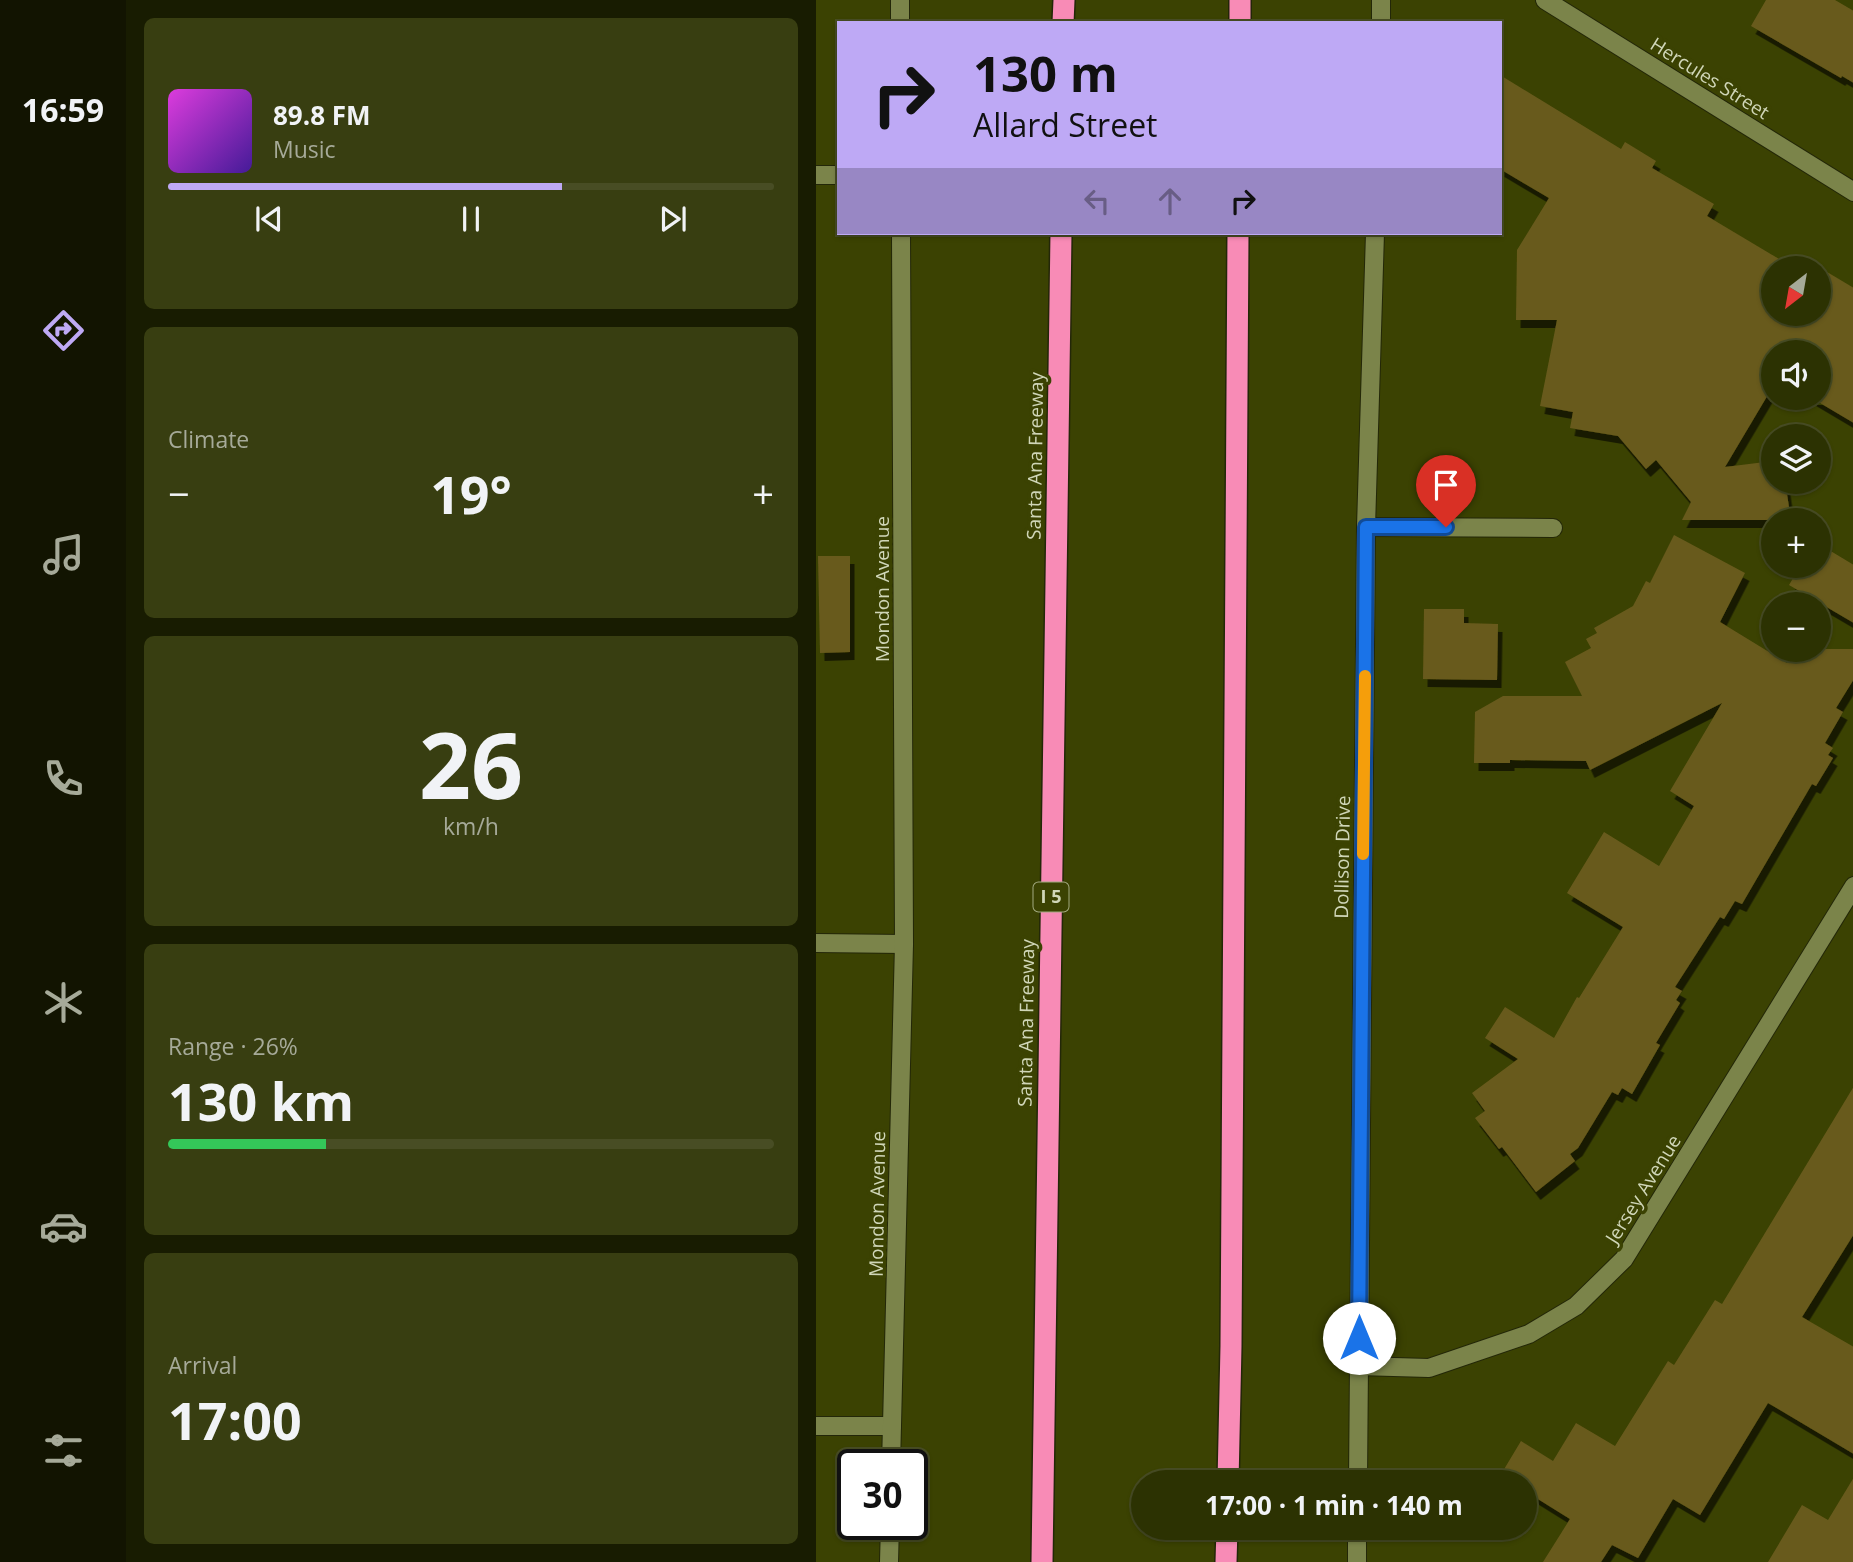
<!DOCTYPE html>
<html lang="en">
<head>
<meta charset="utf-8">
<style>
  body { margin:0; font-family:"Open Sans",sans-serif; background:#383e11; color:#f1f3f6; height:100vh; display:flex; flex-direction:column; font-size:26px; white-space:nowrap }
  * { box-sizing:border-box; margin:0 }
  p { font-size:23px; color:#a6aa99 }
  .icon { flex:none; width:38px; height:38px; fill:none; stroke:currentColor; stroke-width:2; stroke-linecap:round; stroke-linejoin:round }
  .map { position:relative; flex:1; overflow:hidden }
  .details { display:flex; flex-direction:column; gap:18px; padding:18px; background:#181c01; width:690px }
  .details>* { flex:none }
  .top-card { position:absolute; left:21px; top:21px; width:665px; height:214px; border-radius:0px; box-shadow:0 2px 5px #0004,0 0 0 2px #484d24; background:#bea9f5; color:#111; overflow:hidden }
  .needle { width:46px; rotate:211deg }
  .tools { position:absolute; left:945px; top:256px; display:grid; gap:14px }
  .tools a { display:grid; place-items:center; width:70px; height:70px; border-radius:50%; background:#2c3202; box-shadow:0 2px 5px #0004,0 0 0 2px #484d24; font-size:35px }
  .speed { position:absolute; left:21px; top:1449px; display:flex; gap:14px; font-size:35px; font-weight:700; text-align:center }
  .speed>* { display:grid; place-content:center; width:91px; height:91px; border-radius:50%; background:#2c3202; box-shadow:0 2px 5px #0004,0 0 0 2px #484d24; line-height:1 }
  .speed .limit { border:4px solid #111; border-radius:10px; background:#fff; color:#111 }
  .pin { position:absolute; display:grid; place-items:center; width:60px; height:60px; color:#fff; margin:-72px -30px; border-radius:50% 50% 50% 0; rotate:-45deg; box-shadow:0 0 7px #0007 }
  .pin .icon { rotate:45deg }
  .me { position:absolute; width:77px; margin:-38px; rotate:0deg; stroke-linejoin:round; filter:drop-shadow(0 0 5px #0008) }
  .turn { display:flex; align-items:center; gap:24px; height:147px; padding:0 21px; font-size:32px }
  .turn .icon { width:91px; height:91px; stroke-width:2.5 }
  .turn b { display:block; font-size:49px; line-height:60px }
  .lanes { display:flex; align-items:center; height:66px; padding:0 21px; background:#0003; justify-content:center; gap:35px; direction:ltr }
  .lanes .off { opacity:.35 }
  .big { font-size:52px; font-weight:700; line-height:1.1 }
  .details .widget { flex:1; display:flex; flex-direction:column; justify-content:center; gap:10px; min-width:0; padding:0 24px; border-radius:10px; background:#383e11 }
  .details .dial { align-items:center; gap:0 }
  .dial b { font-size:91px; line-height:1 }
  .song { display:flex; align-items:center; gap:21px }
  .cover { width:84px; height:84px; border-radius:10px; background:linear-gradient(135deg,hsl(300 70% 55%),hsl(260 70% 35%)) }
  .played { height:7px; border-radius:4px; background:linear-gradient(90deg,#bea9f5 65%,#484d24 65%) }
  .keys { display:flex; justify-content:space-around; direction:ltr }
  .heat { display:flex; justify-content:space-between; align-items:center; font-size:38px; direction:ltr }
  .charge { height:10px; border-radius:5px; background:linear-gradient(90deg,#34c759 26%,#484d24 0) }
  .trip { position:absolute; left:315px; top:1470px; width:406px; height:70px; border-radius:35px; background:#2c3202; box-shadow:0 2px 5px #0004,0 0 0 2px #484d24; font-weight:700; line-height:70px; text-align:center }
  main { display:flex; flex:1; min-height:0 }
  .dock { display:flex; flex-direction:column; width:126px; justify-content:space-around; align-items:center; background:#121401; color:#a6aa99 }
  .dock .icon { width:49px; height:49px }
  .dock .current { color:#bea9f5 }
  .dock b { font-size:32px; color:#f1f3f6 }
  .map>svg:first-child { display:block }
</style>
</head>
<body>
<main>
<nav class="dock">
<b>16:59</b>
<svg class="icon current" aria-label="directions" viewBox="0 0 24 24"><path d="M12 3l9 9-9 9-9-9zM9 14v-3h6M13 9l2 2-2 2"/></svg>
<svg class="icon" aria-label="music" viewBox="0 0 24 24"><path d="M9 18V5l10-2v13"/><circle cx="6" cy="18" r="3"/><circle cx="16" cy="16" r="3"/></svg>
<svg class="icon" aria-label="phone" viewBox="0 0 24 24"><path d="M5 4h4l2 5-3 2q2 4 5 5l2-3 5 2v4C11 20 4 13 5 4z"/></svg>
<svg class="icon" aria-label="climate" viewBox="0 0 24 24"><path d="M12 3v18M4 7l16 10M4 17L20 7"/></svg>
<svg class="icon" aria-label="car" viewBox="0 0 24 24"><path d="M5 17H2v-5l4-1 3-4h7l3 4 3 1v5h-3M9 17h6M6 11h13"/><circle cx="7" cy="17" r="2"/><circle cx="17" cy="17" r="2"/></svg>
<svg class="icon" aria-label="filters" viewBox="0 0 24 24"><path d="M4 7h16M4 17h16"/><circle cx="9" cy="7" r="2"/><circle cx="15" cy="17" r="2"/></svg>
</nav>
<section class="details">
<div class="widget">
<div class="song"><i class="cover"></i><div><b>89.8 FM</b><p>Music</p></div></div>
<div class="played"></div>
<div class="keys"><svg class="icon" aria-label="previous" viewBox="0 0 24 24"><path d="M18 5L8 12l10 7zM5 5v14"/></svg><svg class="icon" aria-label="pause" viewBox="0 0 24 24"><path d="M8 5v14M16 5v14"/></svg><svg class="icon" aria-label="next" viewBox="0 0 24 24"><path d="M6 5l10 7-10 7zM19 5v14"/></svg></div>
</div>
<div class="widget"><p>Climate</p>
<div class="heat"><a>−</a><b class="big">19°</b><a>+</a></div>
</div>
<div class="widget dial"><b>26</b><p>km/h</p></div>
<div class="widget"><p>Range · 26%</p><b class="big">130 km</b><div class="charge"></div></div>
<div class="widget"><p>Arrival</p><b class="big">17:00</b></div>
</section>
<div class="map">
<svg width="1038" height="1562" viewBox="0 0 1038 1562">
  <defs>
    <filter id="shadow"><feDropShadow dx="4.5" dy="8" stdDeviation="0" flood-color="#0009"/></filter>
  </defs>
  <rect width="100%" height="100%" fill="#3b4202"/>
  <g fill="#685a1d" fill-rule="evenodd" filter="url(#shadow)">
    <polygon points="950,0 1019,0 1038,11 1038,83 1026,76 1025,78 935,26"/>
    <path d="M684,75l121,74 4,-7 31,19 -4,7 62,36 -7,12 82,49 4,-6 11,7 3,-6 47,28v135l-44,-26h9v-45h-46v44l-4,-3 -44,74 48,-6v20h12l6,39h-109l9,-18 -35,-42 -10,9 -28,-33 -48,-8 3,-16 -33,-6 17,-86h-41l1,-70 32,-52 -49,-29zM957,268h46v45h-46z"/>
    <polygon points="858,535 929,573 904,622 971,663 979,649 1038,649 1038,679 1020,708 1027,712 1009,743 1017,748 1012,755 1017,758 1000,786 996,784 926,904 919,901 908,919 904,917 859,987 866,991 860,1000 864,1003 840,1043 844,1045 816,1094 806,1088 802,1095 796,1092 762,1148 754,1154 759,1161 720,1192 686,1147 683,1149 659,1118 669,1111 656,1093 702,1059 669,1038 689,1007 738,1038 761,997 763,998 807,927 751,893 788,832 843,866 878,806 854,791 906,703 774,770 770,761 694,760 694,763 658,763 659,712 687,696 766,696 749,662 775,648 770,639 781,633 778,628 817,606 830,581 834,583"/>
    <polygon points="1003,544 1038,565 1038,623 973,585 985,565 1003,565"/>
    <polygon points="2,556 34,556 34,652 4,653"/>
    <polygon points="608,609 648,609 648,623 682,624 681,680 607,679"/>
    <polygon points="1038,1086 1038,1234 986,1317 1038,1347 1038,1454 952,1403 884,1515 857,1499 822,1558 796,1545 785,1562 727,1562 754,1519 709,1491 709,1482 694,1482 684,1476 705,1441 737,1461 760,1423 799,1446 852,1361 858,1365 899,1300 906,1304"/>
    <polygon points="1038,1477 1038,1562 952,1562 986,1505 1012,1520"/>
  </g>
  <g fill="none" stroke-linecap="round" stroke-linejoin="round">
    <g stroke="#232708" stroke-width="20">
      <g id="minor">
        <polyline points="84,0 84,23"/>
        <polyline points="729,0 1038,192"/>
        <polyline points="565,23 565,0"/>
        <polyline points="0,175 23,175"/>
        <polyline points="550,527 737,528"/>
        <polyline points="0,943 88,944"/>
        <polyline points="542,1366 613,1368 713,1334 760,1306 808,1259 1038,886"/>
        <polyline points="0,1426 76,1426"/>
        <polyline points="75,1465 88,944 85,233"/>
        <polyline points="542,1482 550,527 559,233"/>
        <polyline points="73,1562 74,1524"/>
        <polyline points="541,1562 541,1528"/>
      </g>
    </g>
    <g stroke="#232708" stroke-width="24">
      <g id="highway">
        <polyline points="247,23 248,0"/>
        <polyline points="424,23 424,0"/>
        <polyline points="412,1482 415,1346 422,233"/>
        <polyline points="226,1562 245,233"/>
        <polyline points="410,1562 411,1528"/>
      </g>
    </g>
    <use href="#minor" stroke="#7b844a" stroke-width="18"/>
    <use href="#highway" stroke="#f88bb6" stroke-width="21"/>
  </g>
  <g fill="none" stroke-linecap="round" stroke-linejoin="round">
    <g stroke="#114b97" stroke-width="18">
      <polyline id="route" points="543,1338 550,527 630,527"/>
    </g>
    <use href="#route" stroke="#1a73e8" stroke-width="12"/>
    <polyline stroke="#f59e0b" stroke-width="12" points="547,854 549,676"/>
  </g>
  <g text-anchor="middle" stroke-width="7" stroke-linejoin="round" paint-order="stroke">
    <rect fill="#3b4202" stroke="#a3aa81" stroke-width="2" x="217.5" y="882.5" width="35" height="29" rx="5"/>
    <g font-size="18" font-weight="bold" fill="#d0d6b8">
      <text x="235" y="903">I 5</text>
    </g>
    <g font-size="19" fill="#d0d6b8" stroke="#3b4202">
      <text transform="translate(894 78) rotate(32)" y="7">Hercules Street</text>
      <text transform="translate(219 456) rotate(-89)" y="7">Santa Ana Freeway</text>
      <text transform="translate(66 589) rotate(-90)" y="7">Mondon Avenue</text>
      <text transform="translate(526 857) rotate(-89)" y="7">Dollison Drive</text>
      <text transform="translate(210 1023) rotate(-89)" y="7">Santa Ana Freeway</text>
      <text transform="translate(827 1189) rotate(-58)" y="7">Jersey Avenue</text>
      <text transform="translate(61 1204) rotate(-89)" y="7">Mondon Avenue</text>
    </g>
  </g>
</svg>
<div class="tools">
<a><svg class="needle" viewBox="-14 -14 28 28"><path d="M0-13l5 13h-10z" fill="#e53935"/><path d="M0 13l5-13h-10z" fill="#a6aa99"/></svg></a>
<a><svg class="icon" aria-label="sound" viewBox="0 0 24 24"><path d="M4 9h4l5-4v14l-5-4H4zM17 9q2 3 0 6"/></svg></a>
<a><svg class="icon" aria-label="layers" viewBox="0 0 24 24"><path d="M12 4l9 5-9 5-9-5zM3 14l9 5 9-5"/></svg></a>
<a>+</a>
<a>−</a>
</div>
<div class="speed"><div class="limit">30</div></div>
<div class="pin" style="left:630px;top:527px;background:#d93025"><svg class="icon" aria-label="arrive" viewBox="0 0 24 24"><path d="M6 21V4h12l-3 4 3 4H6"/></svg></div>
<svg class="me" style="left:543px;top:1338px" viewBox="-20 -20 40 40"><circle r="19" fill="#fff"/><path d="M0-13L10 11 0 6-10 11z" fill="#1a73e8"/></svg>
<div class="trip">17:00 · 1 min · 140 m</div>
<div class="top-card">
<div class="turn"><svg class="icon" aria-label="right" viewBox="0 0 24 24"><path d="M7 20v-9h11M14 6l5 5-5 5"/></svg><div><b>130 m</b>Allard Street</div></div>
<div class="lanes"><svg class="icon off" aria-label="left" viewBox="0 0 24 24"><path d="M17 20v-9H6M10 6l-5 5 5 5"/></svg><svg class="icon off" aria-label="ahead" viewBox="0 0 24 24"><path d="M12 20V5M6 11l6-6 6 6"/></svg><svg class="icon" aria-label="right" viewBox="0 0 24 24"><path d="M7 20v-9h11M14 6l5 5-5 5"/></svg></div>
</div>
</div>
</main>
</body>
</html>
